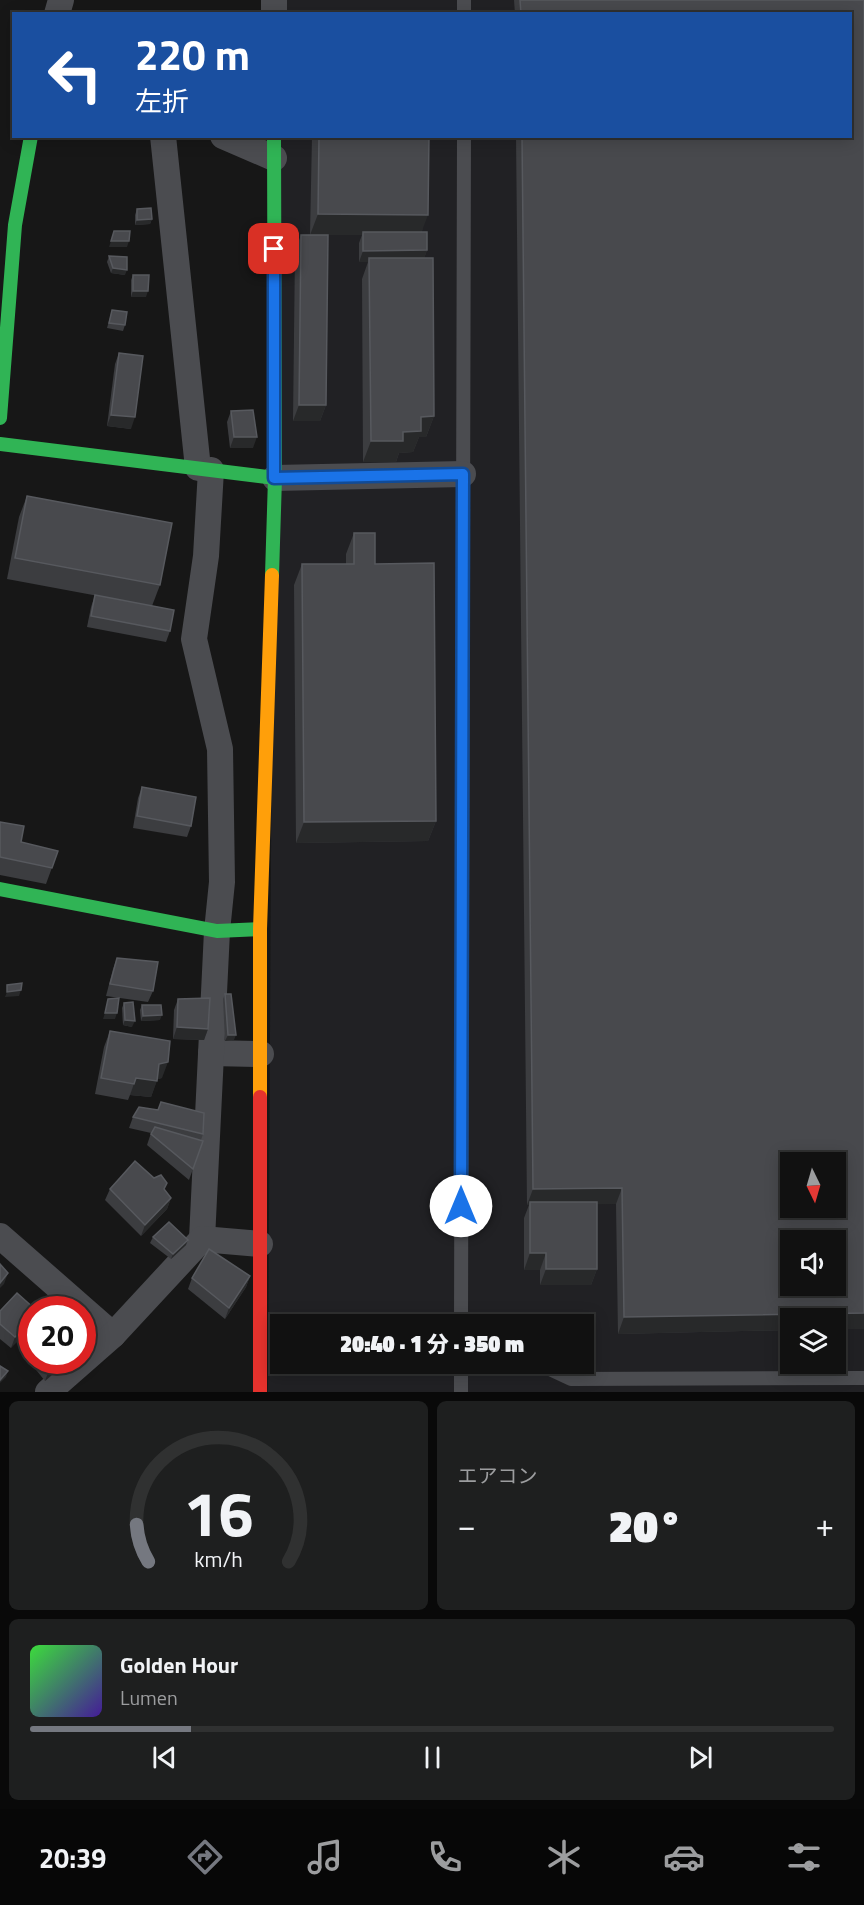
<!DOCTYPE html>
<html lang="ja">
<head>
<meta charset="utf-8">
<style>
  body { margin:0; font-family:"Titillium Web","Noto Sans JP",sans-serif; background:#1e1f1f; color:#f1f3f6; height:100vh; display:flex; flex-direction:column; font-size:22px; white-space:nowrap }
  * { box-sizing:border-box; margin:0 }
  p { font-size:20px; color:#9c9d9f }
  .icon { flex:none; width:33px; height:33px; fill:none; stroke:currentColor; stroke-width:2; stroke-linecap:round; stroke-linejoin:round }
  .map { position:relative; height:1392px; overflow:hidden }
  .panel { display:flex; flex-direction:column; gap:9px; padding:9px; background:#090909; flex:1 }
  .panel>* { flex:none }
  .guide { position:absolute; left:12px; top:12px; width:840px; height:126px; border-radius:0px; box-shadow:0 3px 15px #0003,0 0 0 2px #303131; background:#1a4fa0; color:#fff; overflow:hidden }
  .needle { width:39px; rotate:175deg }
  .buttons { position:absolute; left:780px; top:1152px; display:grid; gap:12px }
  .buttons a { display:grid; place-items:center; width:66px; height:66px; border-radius:0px; background:#111; box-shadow:0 3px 15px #0003,0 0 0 2px #303131; font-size:30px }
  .speed { position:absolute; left:18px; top:1296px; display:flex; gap:12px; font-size:30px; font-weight:700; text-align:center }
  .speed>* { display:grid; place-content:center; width:78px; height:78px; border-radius:50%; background:#111; box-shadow:0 3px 15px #0003,0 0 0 2px #303131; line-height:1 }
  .speed .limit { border:9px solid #d22; background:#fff; color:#111 }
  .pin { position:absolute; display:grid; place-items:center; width:51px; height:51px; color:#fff; margin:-26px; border-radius:12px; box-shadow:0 3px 9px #0006 }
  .me { position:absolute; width:66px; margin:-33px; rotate:0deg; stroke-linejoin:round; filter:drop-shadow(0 0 4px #0008) }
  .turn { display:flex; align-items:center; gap:21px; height:126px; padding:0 24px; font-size:27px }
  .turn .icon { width:78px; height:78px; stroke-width:2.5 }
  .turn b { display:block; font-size:42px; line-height:51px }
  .big { font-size:45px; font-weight:800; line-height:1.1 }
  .panel .card { flex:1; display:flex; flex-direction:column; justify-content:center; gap:9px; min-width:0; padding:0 21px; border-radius:9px; background:#1e1f1f }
  .panel .dial { align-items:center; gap:0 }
  .dial svg { height:156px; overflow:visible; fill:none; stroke:#303131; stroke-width:7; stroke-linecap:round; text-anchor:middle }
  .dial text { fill:#f1f3f6; stroke:none }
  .song { display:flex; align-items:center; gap:18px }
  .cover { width:72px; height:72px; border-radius:9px; background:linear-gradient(135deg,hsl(120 70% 55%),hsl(260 70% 35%)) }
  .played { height:6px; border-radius:3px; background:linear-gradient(90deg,#757880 20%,#303131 20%) }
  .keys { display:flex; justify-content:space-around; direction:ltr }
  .heat { display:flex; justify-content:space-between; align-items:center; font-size:33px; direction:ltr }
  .panel .tiles { flex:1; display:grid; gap:9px; grid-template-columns:1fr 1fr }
  .card:last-child { grid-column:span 2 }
  .trip { position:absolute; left:270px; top:1314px; width:324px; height:60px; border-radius:0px; background:#111; box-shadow:0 3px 15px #0003,0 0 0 2px #303131; font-weight:800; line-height:60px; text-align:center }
  .tab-bar { display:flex; height:96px; justify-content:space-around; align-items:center; background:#070707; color:#9c9d9f }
  .tab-bar .icon { width:42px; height:42px }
  .tab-bar .on { color:#757880 }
  .tab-bar b { font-size:27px; color:#f1f3f6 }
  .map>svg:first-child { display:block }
</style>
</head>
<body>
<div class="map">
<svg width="864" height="1392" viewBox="0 0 864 1392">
  <rect width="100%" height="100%" fill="#171717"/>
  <path fill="#212124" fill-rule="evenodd" d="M276,0h588v1392h-596l7,-1255 575,-1v-122h-574zM790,1162h46v46h-46zM790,1240h46v46h-46zM790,1318h46v46h-46zM280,1324h304v40h-304z"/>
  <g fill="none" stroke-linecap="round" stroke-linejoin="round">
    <g stroke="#4b4c50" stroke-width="14">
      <polyline points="464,14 464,0"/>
      <polyline points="461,1324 464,136"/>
      <polyline points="539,1364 571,1379 864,1378"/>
      <polyline points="461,1392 461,1364"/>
    </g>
    <g stroke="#4b4c50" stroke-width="26">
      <polyline points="274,0 274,14"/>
      <polyline points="57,14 61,0"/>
      <polyline points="163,136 198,468"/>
      <polyline points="223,136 274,158"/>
      <polyline points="275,478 463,474"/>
      <polyline points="211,1053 261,1054"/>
      <polyline points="0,1236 113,1335"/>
      <polyline points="202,1239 217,931 222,882 220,749 194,639 206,556 211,470"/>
      <polyline points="48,1392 113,1335 202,1239 260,1244"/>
    </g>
    <g stroke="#30b455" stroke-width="14">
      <polyline points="0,418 15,225 31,136"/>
      <polyline points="0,444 275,478"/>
      <polyline points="272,575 275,478 274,136"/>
      <polyline points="0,889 217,931 260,929"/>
    </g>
    <polyline stroke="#ff9f0a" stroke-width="14" points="260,1097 260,929 272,575"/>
    <polyline stroke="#e5322d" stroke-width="14" points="260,1097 260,1392"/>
  </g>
  <g fill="#3c3d40">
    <polygon points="514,0 864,0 864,1329 836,1329 790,1318 790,1330 618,1334 616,1204 597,1204 597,1269 591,1285 540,1285 540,1270 524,1270 524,1218 529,1205 527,1205 516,136 850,136 850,14 515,14"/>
    <polygon points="312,136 429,136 422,232 427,250 424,258 434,416 426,437 419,437 413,452 399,453 396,462 363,462 362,279 368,262 359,262 359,243 362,235 310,235"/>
    <polygon points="137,209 152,219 150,224 135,225 135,215"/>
    <polygon points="301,235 326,405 320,421 293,421 295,251"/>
    <polygon points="109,256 125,275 111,273 107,262"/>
    <polygon points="133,275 146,297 131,297 131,280"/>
    <polygon points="112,310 125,325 123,331 107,328"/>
    <polygon points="119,353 131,429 107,426 115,364"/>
    <polygon points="231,411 253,448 230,448 227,422"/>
    <polygon points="27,496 160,585 152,606 7,579 19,517"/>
    <polygon points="354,533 375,564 436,821 428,841 296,843 294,585 302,564 346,564 346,554"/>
    <polygon points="95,595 170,631 166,642 87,627 91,607"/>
    <polygon points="142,787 191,826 187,837 133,828 138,798"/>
    <polygon points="0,822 21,842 58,851 46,884 0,875"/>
    <polygon points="117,958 153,991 148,1002 106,996 113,969"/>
    <polygon points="225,994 234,1040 225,1041 223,999"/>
    <polygon points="178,999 208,1029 204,1040 173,1039 174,1010"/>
    <polygon points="124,1003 132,1027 123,1025 122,1008"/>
    <polygon points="142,1005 160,1020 141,1021 140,1010"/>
    <polygon points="110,1031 162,1078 157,1079 151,1097 130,1095 128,1100 95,1094 104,1047"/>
    <polygon points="133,1117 203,1134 201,1140 203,1141 189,1180 147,1145 151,1133 129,1128"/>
    <polygon points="110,1189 165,1190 171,1198 167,1209 141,1236 105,1200"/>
    <polygon points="153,1237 186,1245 171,1259 150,1243"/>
    <polygon points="250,1276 246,1287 225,1319 188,1289 192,1278"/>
    <polygon points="36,1310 11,1348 0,1339 0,1311"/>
    <polygon points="32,1353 32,1360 69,1360 45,1381 29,1361"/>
  </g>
  <g fill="#28292a">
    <polygon points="318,214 428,215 420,236 363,232 362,235 310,235"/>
    <polygon points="152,219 150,224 135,225 137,220"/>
    <polygon points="111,241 129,241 127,247 109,247"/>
    <polygon points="427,250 423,262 369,258 368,262 359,262 363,251"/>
    <polygon points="113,268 127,270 125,275 111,273"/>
    <polygon points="133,291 148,291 146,297 131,297"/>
    <polygon points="299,405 326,405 320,421 293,421"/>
    <polygon points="111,415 135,417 131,429 107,426"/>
    <polygon points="434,416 426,437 419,437 413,452 399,453 396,462 363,462 371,441 403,432 421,417"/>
    <polygon points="234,437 257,437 253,448 230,448"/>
    <polygon points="436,821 428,841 296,843 304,822"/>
    <polygon points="21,990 19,996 5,997 7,992"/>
    <polygon points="105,1013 117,1013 115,1019 103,1019"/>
    <polygon points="162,1015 160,1020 141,1021 143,1016"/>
    <polygon points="125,1020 135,1021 132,1027 123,1025"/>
    <polygon points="177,1027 208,1029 204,1040 173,1039"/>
    <polygon points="228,1035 236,1035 234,1040 225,1041"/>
    <polygon points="168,1062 162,1078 153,1080 159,1064"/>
    <polygon points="136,1078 157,1081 151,1097 130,1095"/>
    <polygon points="622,1188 616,1204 530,1205 530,1202 529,1205 527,1205 533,1189"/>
    <polygon points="171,1198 167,1209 141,1236 145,1225"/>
    <polygon points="188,1240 186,1245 171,1259 173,1254"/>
    <polygon points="530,1253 546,1253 540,1270 524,1270"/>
    <polygon points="546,1269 597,1269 591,1285 540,1285"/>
    <polygon points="8,1273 4,1284 0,1288 0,1283"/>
    <polygon points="250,1276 246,1287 225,1319 229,1308"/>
    <polygon points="864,1313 864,1329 836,1329 836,1318 790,1318 790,1330 618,1334 624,1317"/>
    <polygon points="32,1320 32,1327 11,1348 15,1337"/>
    <polygon points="60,1360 69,1360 45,1381 49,1370"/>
    <polygon points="8,1371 6,1377 0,1383 0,1380"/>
  </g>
  <g fill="#48494d" stroke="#57595e" stroke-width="1.5" fill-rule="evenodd">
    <path d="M520,0h344v1313l-240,4 -2,-129 -89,1 -11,-1053h328v-122h-329zM790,1162h46v46h-46zM790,1240h46v46h-46z"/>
    <polygon points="319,136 429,136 428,215 318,214"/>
    <polygon points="151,208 152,219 137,220 137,209"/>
    <polygon points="114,231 130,231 129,241 111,241"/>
    <polygon points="363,232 427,232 427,250 363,251"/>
    <polygon points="301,235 328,235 326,405 299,405"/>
    <polygon points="109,256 127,257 127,270 113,268"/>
    <polygon points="369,258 433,258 434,416 421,417 421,431 403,432 403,441 371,441"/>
    <polygon points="133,275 149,275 148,291 133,291"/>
    <polygon points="112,310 127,312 125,325 109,323"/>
    <polygon points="119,353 143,356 135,417 111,415"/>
    <polygon points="253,410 257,437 234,437 231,411"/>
    <polygon points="27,496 172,523 160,585 15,558"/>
    <polygon points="354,533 375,533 375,564 434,563 436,821 304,822 302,564 354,564"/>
    <polygon points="95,595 174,610 170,631 91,616"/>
    <polygon points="142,787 196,797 191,826 137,816"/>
    <polygon points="0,822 24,826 21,842 58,851 52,868 0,857"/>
    <polygon points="117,958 158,962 153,991 110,984"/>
    <polygon points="22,983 21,990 7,992 7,985"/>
    <polygon points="225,994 231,994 236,1035 228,1035"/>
    <polygon points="119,998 117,1013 105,1013 108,999"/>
    <polygon points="210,998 208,1029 177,1027 178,999"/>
    <polygon points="133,1002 135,1021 125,1020 124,1003"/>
    <polygon points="142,1005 161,1005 162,1015 143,1016"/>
    <polygon points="110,1031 170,1041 168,1062 159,1064 157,1081 136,1078 134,1084 101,1078"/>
    <polygon points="161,1102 204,1113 203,1134 133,1117 139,1107 158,1110"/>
    <polygon points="155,1127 203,1141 193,1169 151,1134"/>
    <polygon points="135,1161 154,1178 161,1175 167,1183 164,1189 171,1198 145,1225 110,1189"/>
    <polygon points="530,1202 597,1202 597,1269 546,1269 546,1253 530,1253"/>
    <polygon points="169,1222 188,1240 173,1254 153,1237"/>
    <polygon points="209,1249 250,1276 229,1308 192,1278"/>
    <polygon points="0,1264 8,1273 0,1283"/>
    <polygon points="17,1293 36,1310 32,1310 32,1320 15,1337 0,1324 0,1311"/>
    <polygon points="41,1360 60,1360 49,1370"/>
    <polygon points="0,1366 8,1371 0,1380"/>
  </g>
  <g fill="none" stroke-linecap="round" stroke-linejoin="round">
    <g stroke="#114b97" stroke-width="15">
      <polyline id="route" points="274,249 274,478 463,474 461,1206"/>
    </g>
    <use href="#route" stroke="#1a73e8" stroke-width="10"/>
  </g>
</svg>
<div class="buttons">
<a><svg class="needle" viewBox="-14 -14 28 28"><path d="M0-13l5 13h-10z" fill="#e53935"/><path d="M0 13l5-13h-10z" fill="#9c9d9f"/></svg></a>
<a><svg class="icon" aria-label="sound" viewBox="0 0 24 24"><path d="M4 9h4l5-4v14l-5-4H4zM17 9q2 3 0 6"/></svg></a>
<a><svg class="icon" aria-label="layers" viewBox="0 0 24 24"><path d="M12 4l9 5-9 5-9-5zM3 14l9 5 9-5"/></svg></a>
</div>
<div class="speed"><div class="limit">20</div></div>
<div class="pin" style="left:274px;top:249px;background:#d93025"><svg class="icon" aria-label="arrive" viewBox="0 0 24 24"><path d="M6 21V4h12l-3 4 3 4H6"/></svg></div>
<svg class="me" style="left:461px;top:1206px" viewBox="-20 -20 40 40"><circle r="19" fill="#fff"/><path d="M0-13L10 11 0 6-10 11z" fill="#1a73e8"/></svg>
<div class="trip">20:40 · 1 分 · 350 m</div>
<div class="guide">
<div class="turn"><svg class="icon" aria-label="left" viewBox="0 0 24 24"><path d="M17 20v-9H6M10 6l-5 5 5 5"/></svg><div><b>220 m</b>左折</div></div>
</div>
</div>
<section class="panel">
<div class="tiles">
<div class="card dial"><svg viewBox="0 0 100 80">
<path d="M14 69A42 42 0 1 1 86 69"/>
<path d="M14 69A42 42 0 0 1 8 50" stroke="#757880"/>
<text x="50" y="56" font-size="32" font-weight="700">16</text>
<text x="50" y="72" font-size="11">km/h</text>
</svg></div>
<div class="card"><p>エアコン</p>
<div class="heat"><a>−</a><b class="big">20°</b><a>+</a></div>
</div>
<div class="card">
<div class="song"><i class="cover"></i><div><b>Golden Hour</b><p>Lumen</p></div></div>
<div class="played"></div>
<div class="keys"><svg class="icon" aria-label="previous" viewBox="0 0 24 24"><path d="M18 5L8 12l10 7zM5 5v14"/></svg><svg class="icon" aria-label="pause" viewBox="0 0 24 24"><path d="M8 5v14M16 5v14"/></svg><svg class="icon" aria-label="next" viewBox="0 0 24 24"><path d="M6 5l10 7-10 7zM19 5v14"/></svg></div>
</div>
</div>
</section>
<nav class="tab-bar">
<b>20:39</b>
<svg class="icon on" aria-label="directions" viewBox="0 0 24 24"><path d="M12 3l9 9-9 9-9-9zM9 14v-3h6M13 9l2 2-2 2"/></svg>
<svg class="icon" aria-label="music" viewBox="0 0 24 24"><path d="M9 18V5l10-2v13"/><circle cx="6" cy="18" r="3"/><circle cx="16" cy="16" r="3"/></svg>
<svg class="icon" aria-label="phone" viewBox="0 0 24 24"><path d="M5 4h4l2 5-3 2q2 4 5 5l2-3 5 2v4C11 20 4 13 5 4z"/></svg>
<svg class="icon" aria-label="climate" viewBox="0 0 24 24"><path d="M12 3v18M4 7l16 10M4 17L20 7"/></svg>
<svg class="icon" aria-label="car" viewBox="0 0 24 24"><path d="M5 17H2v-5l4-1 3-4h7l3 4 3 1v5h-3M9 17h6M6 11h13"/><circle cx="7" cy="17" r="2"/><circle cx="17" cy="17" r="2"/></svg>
<svg class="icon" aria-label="filters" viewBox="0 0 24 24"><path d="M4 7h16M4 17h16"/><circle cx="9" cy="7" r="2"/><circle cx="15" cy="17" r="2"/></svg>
</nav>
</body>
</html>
